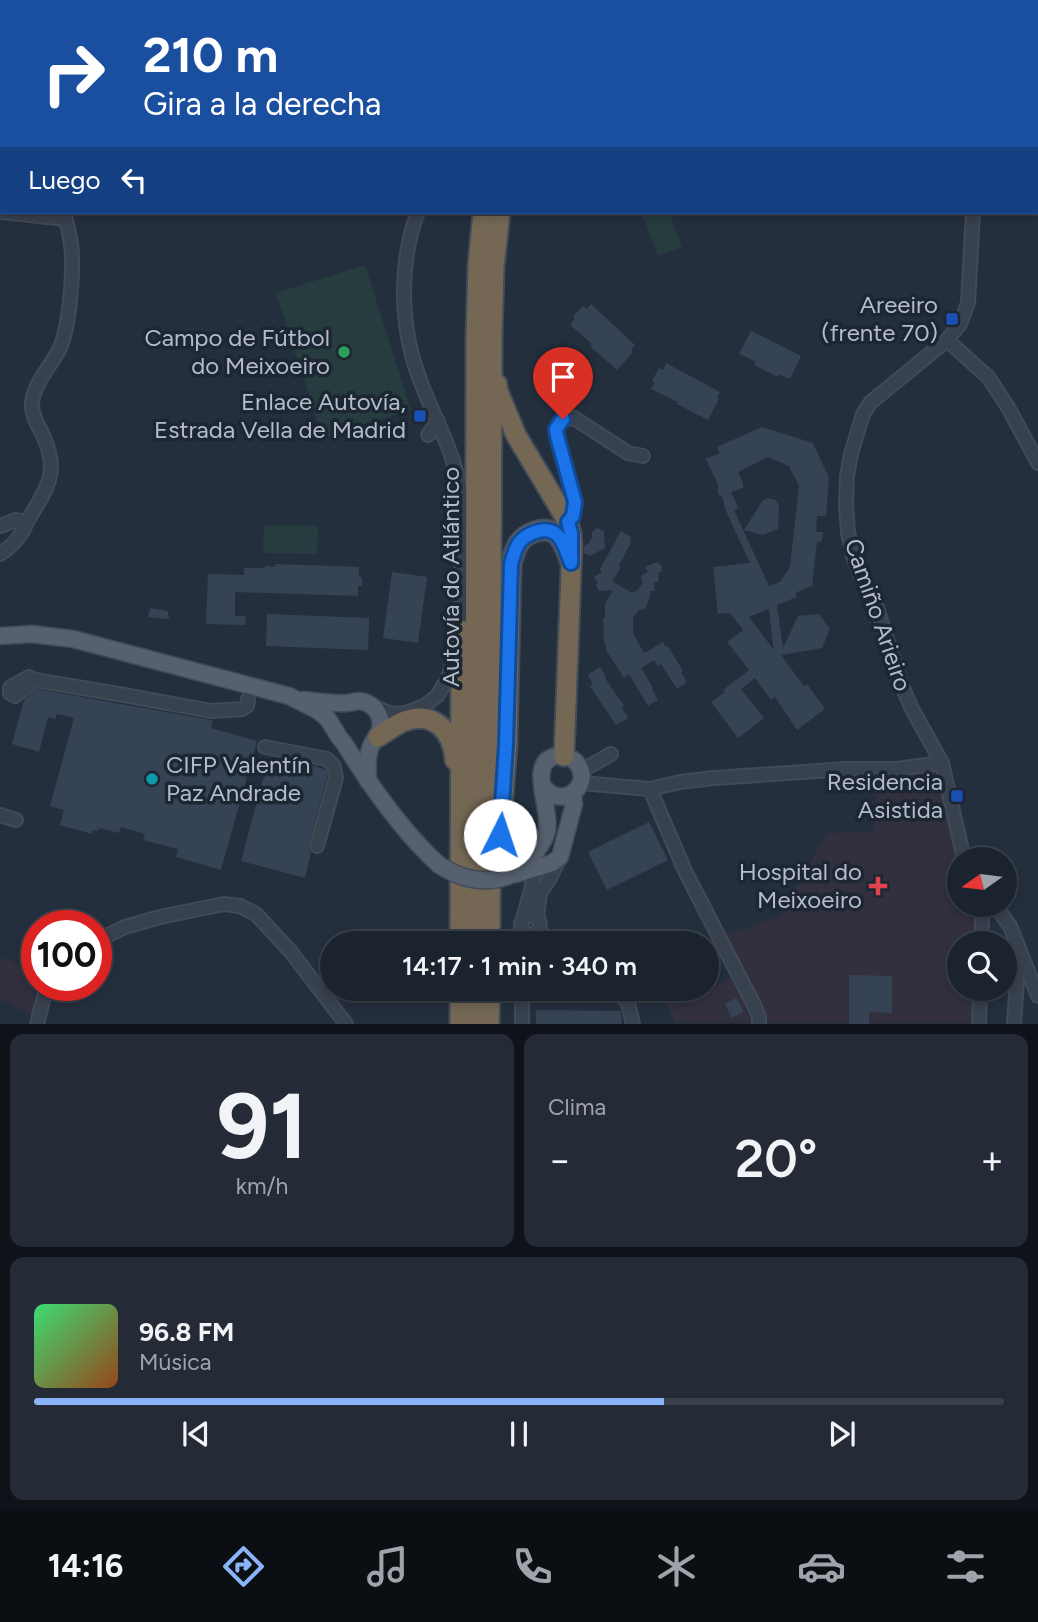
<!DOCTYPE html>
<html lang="es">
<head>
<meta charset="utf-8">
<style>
  body { margin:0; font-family:Figtree,sans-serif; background:#242b36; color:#f1f3f6; height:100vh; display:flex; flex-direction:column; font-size:26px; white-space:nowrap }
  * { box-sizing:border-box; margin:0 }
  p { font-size:23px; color:#a0a4aa }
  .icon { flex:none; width:38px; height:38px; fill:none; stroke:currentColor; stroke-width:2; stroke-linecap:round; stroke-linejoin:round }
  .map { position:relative; height:1024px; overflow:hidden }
  .panel { display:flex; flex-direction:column; gap:10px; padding:10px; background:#0f1319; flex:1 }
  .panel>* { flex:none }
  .banner { position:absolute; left:0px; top:0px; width:1040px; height:214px; box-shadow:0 4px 10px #0003,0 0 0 2px #39404a; background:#1a4fa0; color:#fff; overflow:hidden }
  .needle { width:46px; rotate:256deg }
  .tools { position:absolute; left:947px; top:847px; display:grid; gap:14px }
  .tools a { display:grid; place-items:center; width:70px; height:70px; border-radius:50%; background:#1b232e; box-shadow:0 4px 10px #0003,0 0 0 2px #39404a; font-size:35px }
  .speed { position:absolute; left:21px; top:910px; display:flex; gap:14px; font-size:35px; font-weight:700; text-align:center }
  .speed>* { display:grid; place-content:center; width:91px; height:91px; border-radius:50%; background:#1b232e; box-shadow:0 4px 10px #0003,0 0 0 2px #39404a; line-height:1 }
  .speed .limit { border:10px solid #d22; background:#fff; color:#111 }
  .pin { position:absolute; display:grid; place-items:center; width:60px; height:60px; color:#fff; margin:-72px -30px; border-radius:50% 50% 50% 0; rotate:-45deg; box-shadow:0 0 7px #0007 }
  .pin .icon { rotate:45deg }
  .me { position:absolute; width:77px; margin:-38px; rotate:4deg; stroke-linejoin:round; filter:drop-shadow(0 0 5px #0008) }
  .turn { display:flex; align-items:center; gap:24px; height:147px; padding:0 28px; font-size:32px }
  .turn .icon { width:91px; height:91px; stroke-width:2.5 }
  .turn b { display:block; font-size:49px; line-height:60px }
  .then { display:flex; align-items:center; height:66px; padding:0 28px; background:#0003; gap:14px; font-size:26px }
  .big { font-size:52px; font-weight:600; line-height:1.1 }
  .panel .card { flex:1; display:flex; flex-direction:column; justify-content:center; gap:10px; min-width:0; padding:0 24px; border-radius:14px; background:#242b36 }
  .panel .dial { align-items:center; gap:0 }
  .dial b { font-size:91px; line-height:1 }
  .song { display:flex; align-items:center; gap:21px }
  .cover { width:84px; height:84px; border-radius:10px; background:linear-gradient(135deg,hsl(140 70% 55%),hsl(20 70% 35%)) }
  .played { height:7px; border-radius:4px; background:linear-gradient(90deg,#8ab4f8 65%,#39404a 65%) }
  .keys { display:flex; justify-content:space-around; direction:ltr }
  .heat { display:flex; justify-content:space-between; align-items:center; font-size:38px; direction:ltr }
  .panel .tiles { flex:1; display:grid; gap:10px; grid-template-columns:1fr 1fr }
  .card:last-child { grid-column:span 2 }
  .trip { position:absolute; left:320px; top:931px; width:399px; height:70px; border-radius:35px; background:#1b232e; box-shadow:0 4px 10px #0003,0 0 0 2px #39404a; font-weight:600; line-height:70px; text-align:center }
  .menu { display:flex; height:112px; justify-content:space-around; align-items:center; background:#0b0e12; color:#a0a4aa }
  .menu .icon { width:49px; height:49px }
  .menu .active { color:#8ab4f8 }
  .menu b { font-size:32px; color:#f1f3f6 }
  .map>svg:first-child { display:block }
</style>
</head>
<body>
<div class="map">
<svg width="1038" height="1024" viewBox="0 0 1038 1024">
  <rect width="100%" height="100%" fill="#242f3e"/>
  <g fill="#32303f">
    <polygon points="931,771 937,775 940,782 959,867 959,905 984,905 987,943 959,943 959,989 986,989 985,1023 675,1023 666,1002 707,993 730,977 712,941 781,915 827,833 873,832 878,776"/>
    <polygon points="0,957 37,971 37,984 34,989 34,1016 0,999"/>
  </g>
  <g fill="#263c3f">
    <polygon points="649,212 669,212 682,247 658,256 642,214"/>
    <polygon points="365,265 411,410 323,438 276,293"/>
    <polygon points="264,525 318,526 317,554 263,553"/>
  </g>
  <g fill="#364354" fill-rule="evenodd">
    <polygon points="591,304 635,345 631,350 633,352 617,370 590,346 592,344 570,325 575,318 573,316 583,306 587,309"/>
    <polygon points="751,331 801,356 790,379 779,374 778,377 754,365 756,362 739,354"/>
    <polygon points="666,363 720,392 717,398 719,399 708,420 677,404 678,402 651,389 655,382 652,381 659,368 663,370"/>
    <path d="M762,427l51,16 16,35 -3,38h-9l-1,16h7l-1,9 -5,1 -5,44 -17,7 2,4 -20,8 6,43 15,-32 21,-2 11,15 -8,19 -41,7 23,31 3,-2 18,25 -28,21 -22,-33 -4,3 -16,-22 -14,11 23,29 -26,20 -27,-36 14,-10 -2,-2 26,-20 -22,-28 16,-12 -13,-17 -12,1 -5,-47 37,-4 -25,-54 -2,-11 -5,-4v-9l-12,-26 14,-6 -3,-6zM768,457l21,9 10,20 -9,81 -10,15 -11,4 -35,-76 4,-2 -7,-16 12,-4v-5l-5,-11zM769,609l4,36 1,5 -25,-33z"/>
    <polygon points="768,498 776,500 779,506 778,529 763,535 744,530 763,500"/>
    <polygon points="597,528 604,531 605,548 590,556 584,553 584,546 589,543 592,538 592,532"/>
    <polygon points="621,531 630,536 631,543 619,565 620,569 612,581 632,593 638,590 643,582 641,578 642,575 648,572 645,567 657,562 662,566 662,572 659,572 658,582 654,582 655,591 650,591 650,597 645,609 639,610 633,618 633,634 644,653 663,642 666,647 668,646 683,671 681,672 687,682 677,689 661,664 658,666 654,660 641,668 653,688 652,689 658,700 648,706 629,674 624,678 606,650 606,644 604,643 603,618 605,617 605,604 613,590 599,591 596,585 598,583 594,577 602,572 600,569"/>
    <polygon points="275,564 359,567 359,577 362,577 362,586 358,586 358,596 235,592 235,616 246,616 245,625 206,624 208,574 244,575 244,568 265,568 265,566 275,567"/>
    <polygon points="392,572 427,577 418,643 383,638"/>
    <polygon points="150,608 168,611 169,619 148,617"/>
    <polygon points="267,614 369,618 368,650 266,646"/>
    <polygon points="600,667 606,677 605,678 624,706 622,708 628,718 616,725 590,686 593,684 588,675"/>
    <polygon points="37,689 205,719 213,721 211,728 257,741 221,870 176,857 178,849 143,840 145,834 121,827 119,833 99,828 98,831 93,830 92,834 60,825 64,810 50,806 74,718 57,714 55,719 48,717 39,752 12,744 24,700"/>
    <polygon points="269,757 312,765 326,770 327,778 309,844 309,849 311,853 305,878 241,861"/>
    <polygon points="649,822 668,860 607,890 588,852"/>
    <polygon points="849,975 892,976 892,1013 869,1012 869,1024 849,1024"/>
    <polygon points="736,998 742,1008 743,1012 732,1018 725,1004"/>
    <polygon points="536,1010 621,1011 622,1024 536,1024"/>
  </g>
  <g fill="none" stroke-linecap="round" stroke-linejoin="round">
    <g stroke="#414a57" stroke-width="16">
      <g id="minor">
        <polyline points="130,2 130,0"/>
        <polyline points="508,2 509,0"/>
        <polyline points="554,2 555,0"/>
        <polyline points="986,2 986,0"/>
        <polyline points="2,212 66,219"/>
        <polyline points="947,340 989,378 1009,409 1038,463"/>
        <polyline points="428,435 438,421"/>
        <path d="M27,522c20,-35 34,-48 15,-89 -5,-9 -11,-20 -10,-31 3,-20 18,-35 27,-52 11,-22 16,-88 11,-112 -1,-9 -4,-18 -7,-26"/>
        <polyline points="568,522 573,516 575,502 557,436 556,429 563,419 574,418 628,453 643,456"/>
        <path d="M0,526l16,-6 11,2c-6,15 -14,24 -27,32"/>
        <polyline points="13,686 29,677 35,680 124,695 211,711 242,709 247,706 248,699"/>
        <polyline points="19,693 17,687 13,686 10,688 10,693 15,696 35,680"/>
        <path d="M373,706l19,8 14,-1 18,-7 13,-10 11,-18 13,-48 1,-129c-6,-48 -26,-78 -42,-121 -20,-52 -22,-116 -2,-168"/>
        <polyline points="265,747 327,759 334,766 336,778 317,846"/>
        <polyline points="581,771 611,754"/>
        <polyline points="581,783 650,789 680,782 714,778 847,769 896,769 942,763"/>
        <polyline points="650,789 685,871 754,1005 759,1017 759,1024"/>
        <polyline points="0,815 16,820"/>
        <polyline points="964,859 942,763 912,709 902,686 877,608 866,590 853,556 848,532 846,505 847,476 851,454 863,414 871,402 947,340 960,324 968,303 973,212"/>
        <polyline points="995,905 1010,926 1038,996"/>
        <polyline points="537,918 540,893 549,880 560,857"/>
        <polyline points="523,919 531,890 535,869"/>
        <polyline points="539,931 555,943"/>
        <polyline points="96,941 125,927 160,917 224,904 240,906 256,914 291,952 346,1024"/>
        <path d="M523,943l2,-9 -4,-6v-5l5,-7h9c8,7 5,14 -2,19l-8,-1"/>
        <polyline points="981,943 983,905"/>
        <polyline points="616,989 628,1003 633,1024"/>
        <polyline points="37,1024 47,985"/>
        <polyline points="522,1024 522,989"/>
        <polyline points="979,1024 980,989"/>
        <polyline points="1014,1024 1019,950"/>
      </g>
    </g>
    <g stroke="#414a57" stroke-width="19">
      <g id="major">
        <path d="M0,636l32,-2 41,5 216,57 28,14 11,9 11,18 5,6c27,44 57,87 95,122"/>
        <path d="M303,700c14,1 31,4 45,3 6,-1 10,-3 16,-1 14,4 20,19 15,31 -4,9 -1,1 -6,9 -7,12 -5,26 -5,39"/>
        <polyline points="516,874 552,863 560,857 574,804 573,793"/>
        <path d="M511,875c13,-11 29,-24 35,-41 8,-23 -21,-71 10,-78 7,-1 15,1 20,6 19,22 -14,51 -34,23"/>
      </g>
    </g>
    <g stroke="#434c59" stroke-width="23">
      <g id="highway">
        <polyline points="523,2 523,0"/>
        <polyline points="542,2 542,0"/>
        <polyline points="497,384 497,389 516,435 568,522 571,533 572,547 564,756"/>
        <path d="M378,737c8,-5 16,-11 24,-15 31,-13 51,9 53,38"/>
        <path d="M502,809l5,-64 4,-181c2,-7 4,-15 8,-21 7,-10 24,-17 36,-10 9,7 12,20 16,30"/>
        <polyline points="460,943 461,630"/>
        <polyline points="475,943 476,339 478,265 483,212"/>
        <polyline points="490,943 492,338 494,267 500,212"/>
        <polyline points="475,989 475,1024"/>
        <polyline points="460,1024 460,989"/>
        <polyline points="489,1024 490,989"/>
      </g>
    </g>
    <use href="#minor" stroke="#38414e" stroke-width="12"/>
    <use href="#major" stroke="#56606e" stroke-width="16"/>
    <use href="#highway" stroke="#746855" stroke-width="19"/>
    <g stroke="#414a57" stroke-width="19" stroke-linecap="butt">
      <path id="major-bridge" d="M439,865c22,14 46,21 72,10"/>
    </g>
    <use href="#major-bridge" stroke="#56606e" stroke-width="16"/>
  </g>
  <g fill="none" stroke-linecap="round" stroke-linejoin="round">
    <g stroke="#114b97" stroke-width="18">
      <path id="route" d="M500,835l6,-90 5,-181c2,-7 4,-15 8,-21 7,-9 24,-17 36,-10 9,7 12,20 16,30v-30l-3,-11 5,-6 2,-14 -18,-66 -1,-7 7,-10"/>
    </g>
    <use href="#route" stroke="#1a73e8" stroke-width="12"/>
  </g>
  <g fill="#1a4fb4" stroke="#1d2633" stroke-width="2.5">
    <rect x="945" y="312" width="14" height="14" rx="3.5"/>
    <rect x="413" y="409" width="14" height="14" rx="3.5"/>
    <rect x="950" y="789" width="14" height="14" rx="3.5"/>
  </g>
  <circle fill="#2e9e5b" stroke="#1d2633" stroke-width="2.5" cx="344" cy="352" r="7"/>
  <circle fill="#0f9aa8" stroke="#1d2633" stroke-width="2.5" cx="152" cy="779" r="7"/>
  <path fill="#e0444e" stroke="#1d2633" stroke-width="2.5" d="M874.5 875.5h7v7h7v7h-7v7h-7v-7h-7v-7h7z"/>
  <g text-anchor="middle" stroke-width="7" stroke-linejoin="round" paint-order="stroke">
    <g font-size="24" fill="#b4bcc9" stroke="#1d2633" text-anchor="end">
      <text x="938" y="313">Areeiro<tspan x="938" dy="28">(frente 70)</tspan></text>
      <text x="330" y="346">Campo de Fútbol<tspan x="330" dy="28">do Meixoeiro</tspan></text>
      <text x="406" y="410">Enlace Autovía,<tspan x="406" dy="28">Estrada Vella de Madrid</tspan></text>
      <text x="166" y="773" text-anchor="start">CIFP Valentín<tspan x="166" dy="28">Paz Andrade</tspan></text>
      <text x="943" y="790">Residencia<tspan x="943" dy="28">Asistida</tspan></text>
      <text x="862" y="880">Hospital do<tspan x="862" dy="28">Meixoeiro</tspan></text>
    </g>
    <g font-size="24" fill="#b4bcc9" stroke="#1d2633">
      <text transform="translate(451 577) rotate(-90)" y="8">Autovía do Atlántico</text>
      <text transform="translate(878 615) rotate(71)" y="8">Camiño Arieiro</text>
    </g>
  </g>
</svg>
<div class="tools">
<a><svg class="needle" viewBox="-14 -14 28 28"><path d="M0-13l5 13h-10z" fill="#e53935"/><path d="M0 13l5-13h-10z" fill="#a0a4aa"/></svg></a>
<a><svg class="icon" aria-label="search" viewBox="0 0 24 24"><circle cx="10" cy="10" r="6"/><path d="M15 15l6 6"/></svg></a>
</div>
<div class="speed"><div class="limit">100</div></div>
<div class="pin" style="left:563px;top:419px;background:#d93025"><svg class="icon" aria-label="arrive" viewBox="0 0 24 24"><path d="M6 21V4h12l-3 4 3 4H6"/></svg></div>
<svg class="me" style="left:500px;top:835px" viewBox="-20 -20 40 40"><circle r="19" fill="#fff"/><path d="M0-13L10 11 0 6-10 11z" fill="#1a73e8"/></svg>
<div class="trip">14:17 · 1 min · 340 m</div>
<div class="banner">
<div class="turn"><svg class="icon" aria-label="right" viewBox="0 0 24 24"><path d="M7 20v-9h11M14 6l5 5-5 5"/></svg><div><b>210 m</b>Gira a la derecha</div></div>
<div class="then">Luego<svg class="icon" aria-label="left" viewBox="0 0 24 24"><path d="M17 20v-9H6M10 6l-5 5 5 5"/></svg></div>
</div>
</div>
<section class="panel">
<div class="tiles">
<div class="card dial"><b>91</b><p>km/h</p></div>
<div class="card"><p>Clima</p>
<div class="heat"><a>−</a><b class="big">20°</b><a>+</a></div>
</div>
<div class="card">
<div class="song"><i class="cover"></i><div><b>96.8 FM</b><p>Música</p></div></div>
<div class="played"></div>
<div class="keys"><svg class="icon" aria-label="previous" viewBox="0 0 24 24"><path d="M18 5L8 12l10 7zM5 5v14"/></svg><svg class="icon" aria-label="pause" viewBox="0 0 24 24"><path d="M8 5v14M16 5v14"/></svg><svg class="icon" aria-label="next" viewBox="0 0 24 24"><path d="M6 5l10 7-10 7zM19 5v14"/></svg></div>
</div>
</div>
</section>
<nav class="menu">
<b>14:16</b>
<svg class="icon active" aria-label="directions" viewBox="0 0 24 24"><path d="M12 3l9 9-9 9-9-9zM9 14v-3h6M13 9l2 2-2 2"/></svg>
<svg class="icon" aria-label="music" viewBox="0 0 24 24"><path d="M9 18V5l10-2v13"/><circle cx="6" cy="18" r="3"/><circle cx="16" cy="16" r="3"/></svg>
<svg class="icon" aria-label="phone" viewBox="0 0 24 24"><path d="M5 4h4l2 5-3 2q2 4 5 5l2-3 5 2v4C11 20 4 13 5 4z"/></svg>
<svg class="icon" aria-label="climate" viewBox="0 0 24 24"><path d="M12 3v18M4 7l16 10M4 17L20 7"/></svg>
<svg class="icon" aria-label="car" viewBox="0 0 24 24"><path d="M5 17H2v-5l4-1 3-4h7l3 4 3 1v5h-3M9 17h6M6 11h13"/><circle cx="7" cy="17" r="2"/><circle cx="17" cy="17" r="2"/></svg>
<svg class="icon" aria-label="filters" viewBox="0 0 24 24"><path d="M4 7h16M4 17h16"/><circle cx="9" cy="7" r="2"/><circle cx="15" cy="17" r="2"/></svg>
</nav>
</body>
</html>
